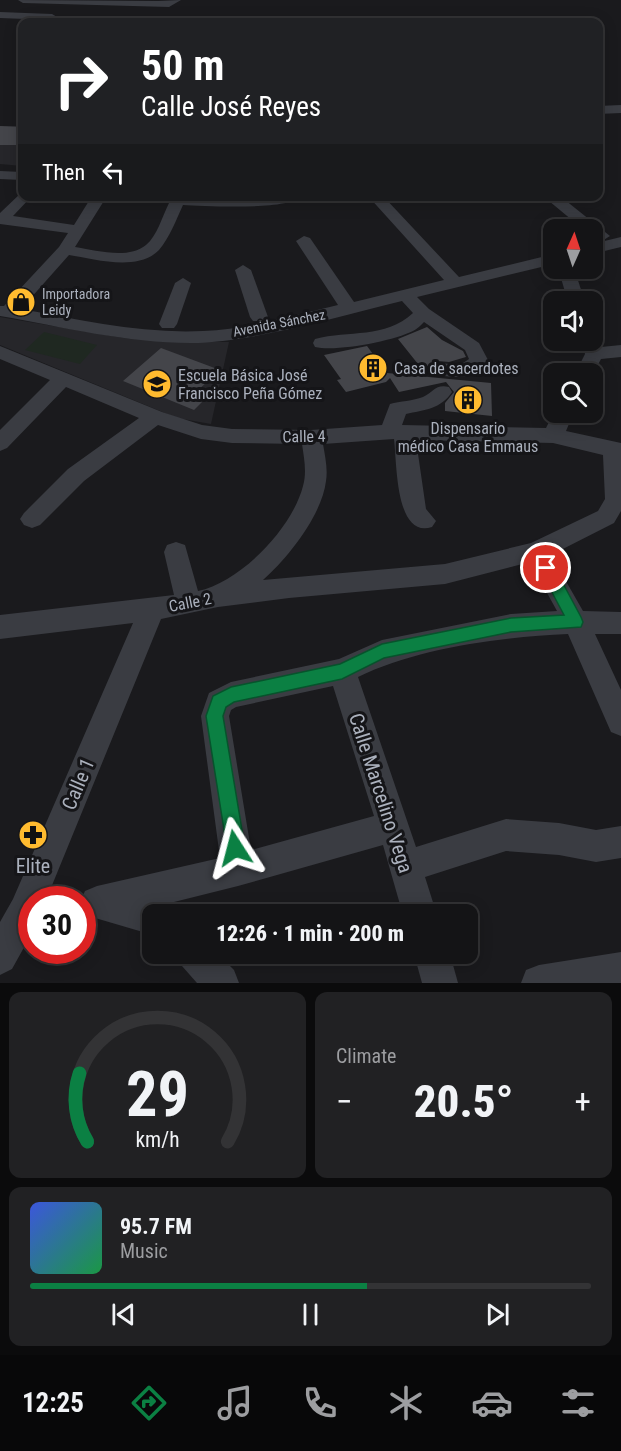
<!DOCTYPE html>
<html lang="en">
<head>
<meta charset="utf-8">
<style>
  body { margin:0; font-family:"Roboto Condensed",sans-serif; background:#212123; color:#f1f3f6; height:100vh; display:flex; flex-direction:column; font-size:22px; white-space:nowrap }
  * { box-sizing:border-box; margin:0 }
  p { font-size:20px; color:#9d9ea1 }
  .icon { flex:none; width:33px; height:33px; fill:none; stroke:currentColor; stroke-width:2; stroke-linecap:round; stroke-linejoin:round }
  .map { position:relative; height:983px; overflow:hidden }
  .sheet { display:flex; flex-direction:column; gap:9px; padding:9px; background:#0b0b0c; flex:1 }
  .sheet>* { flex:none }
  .hud { position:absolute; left:18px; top:18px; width:585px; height:183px; border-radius:12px; box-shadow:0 3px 15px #0003,0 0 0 2px #333335; background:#202124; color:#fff; overflow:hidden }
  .needle { width:39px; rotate:3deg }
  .controls { position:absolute; left:543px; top:219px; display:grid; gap:12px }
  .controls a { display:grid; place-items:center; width:60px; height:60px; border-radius:12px; background:#141416; box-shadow:0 3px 15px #0003,0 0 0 2px #333335; font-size:30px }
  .speed { position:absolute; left:18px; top:886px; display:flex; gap:12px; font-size:30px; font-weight:700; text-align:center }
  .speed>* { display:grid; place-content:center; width:78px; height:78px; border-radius:50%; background:#141416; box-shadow:0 3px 15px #0003,0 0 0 2px #333335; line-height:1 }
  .speed .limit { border:9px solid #d22; background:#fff; color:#111 }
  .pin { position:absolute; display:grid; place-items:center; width:51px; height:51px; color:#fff; margin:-26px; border:3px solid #fff; border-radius:50%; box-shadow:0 2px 6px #0007 }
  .me { position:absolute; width:66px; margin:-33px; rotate:351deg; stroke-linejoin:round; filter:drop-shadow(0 0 4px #0008) }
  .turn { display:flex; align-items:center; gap:21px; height:126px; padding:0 24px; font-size:27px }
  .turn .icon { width:78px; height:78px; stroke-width:2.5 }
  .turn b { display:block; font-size:42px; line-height:51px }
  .then { display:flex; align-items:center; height:57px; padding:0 24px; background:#0003; gap:12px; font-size:22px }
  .big { font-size:45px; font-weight:800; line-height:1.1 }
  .sheet .card { flex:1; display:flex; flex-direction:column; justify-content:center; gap:9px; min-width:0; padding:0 21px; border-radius:12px; background:#212123 }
  .sheet .dial { align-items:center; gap:0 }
  .dial svg { height:156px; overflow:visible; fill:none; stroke:#333335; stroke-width:7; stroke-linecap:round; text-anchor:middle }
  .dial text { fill:#f1f3f6; stroke:none }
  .song { display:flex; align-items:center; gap:18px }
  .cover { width:72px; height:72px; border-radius:9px; background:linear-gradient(135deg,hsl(230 70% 55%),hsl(140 70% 35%)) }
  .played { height:6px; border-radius:3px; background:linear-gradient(90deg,#0b8043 60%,#333335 60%) }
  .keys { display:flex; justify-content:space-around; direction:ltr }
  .heat { display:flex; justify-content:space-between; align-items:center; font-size:33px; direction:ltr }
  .sheet .tiles { flex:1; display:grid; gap:9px; grid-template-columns:1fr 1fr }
  .card:last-child { grid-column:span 2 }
  .trip { position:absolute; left:142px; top:904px; width:336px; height:60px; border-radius:12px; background:#141416; box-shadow:0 3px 15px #0003,0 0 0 2px #333335; font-weight:800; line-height:60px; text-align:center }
  .dock { display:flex; height:96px; justify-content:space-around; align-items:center; background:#080809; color:#9d9ea1 }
  .dock .icon { width:42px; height:42px }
  .dock .active { color:#0b8043 }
  .dock b { font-size:27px; color:#f1f3f6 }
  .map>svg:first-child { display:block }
</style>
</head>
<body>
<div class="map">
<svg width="621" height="983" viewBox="0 0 621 983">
  <rect width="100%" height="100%" fill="#1a1a1d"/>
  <g fill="#26262a">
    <polygon points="0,126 22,126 22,166 0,164"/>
    <polygon points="0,317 124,338 170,342 229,342 211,424 177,418 0,345"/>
  </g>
  <polygon fill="#1f2821" points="44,332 97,345 80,364 25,350"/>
  <g fill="#44454a">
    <polygon points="0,126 22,127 22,145 0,145"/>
    <polygon points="427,327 442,340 463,351 466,357 449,362 438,361 422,369 398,339"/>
    <polygon points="367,346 387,373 491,383 492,416 445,411 445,403 454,392 446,382 399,392 390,378 386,382 346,392 337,380 341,379 324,355"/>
    <polygon points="161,348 220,370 196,392 208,396 194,410 123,381"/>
  </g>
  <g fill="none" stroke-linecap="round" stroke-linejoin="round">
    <g fill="#3a3c42" fill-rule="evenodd">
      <polygon points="18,0 158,1 181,0 169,7 23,3"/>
      <polygon points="0,12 52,14 57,17 52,20 0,18"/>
      <polygon points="621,105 621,113 598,114 598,106"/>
      <polygon points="0,171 22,172 22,180 0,179"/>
      <path d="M22,192v4h10l-19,20 61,9 18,-29h15l-32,51c20,3 53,13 71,-2 11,-9 16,-28 23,-42l-34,-3 -7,-4h175c-16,15 -97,10 -120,9 -7,15 -13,32 -24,45 -21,22 -65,9 -90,5l-48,54c60,11 121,25 182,22 46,-2 91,-16 135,-26l-42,-64 8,-5 6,2 44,64 90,-22 -76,-84h15l76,81 95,-23v10l-137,33 12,12 50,34 9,17c-13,21 -34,19 -56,13l-3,-4 3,-4 7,-2 21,2 9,-6 -4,-9 -41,-28c-3,3 -7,7 -11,9 -20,10 -76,21 -98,16l-2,-4 2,-4c34,-9 70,0 98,-26l-11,-12c-64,15 -145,41 -211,42 -64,0 -128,-16 -191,-27v-10h4l55,-59 9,-14 -68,-9v-11z"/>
      <polygon points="543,196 560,196 610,236 602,241 592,236 592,230 584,230"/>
      <polygon points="621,237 621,247 592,254 592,244"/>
      <polygon points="243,265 251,270 268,317 265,321 253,321 250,317 235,270"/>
      <polygon points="558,268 574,268 585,302 568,302"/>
      <polygon points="183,278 191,283 177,324 174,328 162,328 159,324 175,283"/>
      <polygon points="592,335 596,336 601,347 621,345 621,357 601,359 592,376 592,374 575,374 585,354 581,340 592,340"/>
      <path d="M0,346l162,66 40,13 30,4 79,1 71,-5 8,-21c10,-3 23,-3 33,-7 11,-5 12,-13 26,-10l3,5c-11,17 -28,18 -46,22l-4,11 144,3 8,-16h20l-8,19 55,12v68l-7,12 -63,32 32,56 38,1v22h-26l26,56v46l-10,-4 -43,-98c-66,3 -151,14 -210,43l58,170 90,-28 53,4 37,7 25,-4v32l-25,4 -37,-7 -53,-4 -81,26 12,38h-34l-20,-70 -145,41 -76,19 3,1 4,9h-16v20l-68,-20 -4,-15 4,-9 12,-5 123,-28 -19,-142 8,-23 22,-11 108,-23 43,-19 129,-26 46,-3 -27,-49 -85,22 -156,14 -71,9 -57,12 -115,281h-14v33l-20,36 -12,6v-53l13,-23 120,-276 -133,16v-24l174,-20 -10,-43 3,-7 9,-3 9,3 13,46c42,-9 94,-62 105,-105 4,-14 1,-28 -1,-42l-70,-1 -31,-4 -43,-14 -74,56 -44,44 -8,3 -8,-3 -4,-6 4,-6 44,-44 71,-51 -73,-31 -59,61 -7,3v-21l50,-50 -50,-21zM394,439c3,24 1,100 38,88l4,-6 -10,-12 -10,-69 137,3 50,12 2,44 -7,12 -67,32 -86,21 -182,16c25,-22 59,-65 63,-99 2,-12 -1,-25 -3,-37zM333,686l41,130 -123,34 -22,-134 2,-6 5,-3z"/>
      <polygon points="621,952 621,983 521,983 526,970 539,965"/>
      <polygon points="176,954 218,954 234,970 239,983 197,983 182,966"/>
      <polygon points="414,954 450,954 458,983 422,983"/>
    </g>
  </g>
  <polygon fill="#0b8043" stroke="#07532c" stroke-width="1.5" points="546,562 552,563 581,617 583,622 581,627 511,632 384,658 342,679 234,702 226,707 223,716 245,848 242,855 235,858 228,855 206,716 213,696 231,687 340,664 382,644 511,618 564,615 539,568 541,563"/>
  <defs>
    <g id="shop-disc" transform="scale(1.5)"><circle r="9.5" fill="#ffbb2f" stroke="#151518"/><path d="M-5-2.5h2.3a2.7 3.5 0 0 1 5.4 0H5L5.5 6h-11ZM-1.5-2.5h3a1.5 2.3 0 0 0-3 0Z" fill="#111"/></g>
    <g id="building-disc" transform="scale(1.5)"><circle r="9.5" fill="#ffbb2f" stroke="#151518"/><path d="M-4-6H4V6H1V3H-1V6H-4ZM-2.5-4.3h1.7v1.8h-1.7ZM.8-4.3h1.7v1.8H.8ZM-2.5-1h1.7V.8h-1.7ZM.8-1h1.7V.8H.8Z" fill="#111"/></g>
    <g id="school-disc" transform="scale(1.5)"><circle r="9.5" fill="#ffbb2f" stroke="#151518"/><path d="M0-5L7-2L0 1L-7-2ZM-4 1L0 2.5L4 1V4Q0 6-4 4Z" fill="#111"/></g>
    <g id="pharmacy-disc" transform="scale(1.5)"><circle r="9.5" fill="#ffbb2f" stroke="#151518"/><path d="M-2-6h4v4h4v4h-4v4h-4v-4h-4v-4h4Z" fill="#111"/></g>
  </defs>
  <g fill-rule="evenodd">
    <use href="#shop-disc" x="21" y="302"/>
    <use href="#building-disc" x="373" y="368"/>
    <use href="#school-disc" x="157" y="384"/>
    <use href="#building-disc" x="468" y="400"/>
    <use href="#pharmacy-disc" x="33" y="835"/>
  </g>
  <g text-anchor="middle" stroke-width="6" stroke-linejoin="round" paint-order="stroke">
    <g font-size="14" fill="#abb1bd" stroke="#151518" text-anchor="start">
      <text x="42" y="299">Importadora<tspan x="42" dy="16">Leidy</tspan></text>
    </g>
    <g font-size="14" fill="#abb1bd" stroke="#151518">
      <text transform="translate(279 323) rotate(-11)" y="5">Avenida Sánchez</text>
    </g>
    <g font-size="16" fill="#abb1bd" stroke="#151518" text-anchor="start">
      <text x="394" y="374">Casa de sacerdotes</text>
      <text x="178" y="381">Escuela Básica José<tspan x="178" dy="18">Francisco Peña Gómez</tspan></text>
      <text x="468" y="434" text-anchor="middle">Dispensario<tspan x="468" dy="18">médico Casa Emmaus</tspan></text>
    </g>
    <g font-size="16" fill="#abb1bd" stroke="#151518">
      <text transform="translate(304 436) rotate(-1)" y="6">Calle 4</text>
      <text transform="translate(190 602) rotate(-11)" y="6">Calle 2</text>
    </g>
    <g font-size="20" fill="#abb1bd" stroke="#151518">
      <text transform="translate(78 784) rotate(-67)" y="7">Calle 1</text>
      <text transform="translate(381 793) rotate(72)" y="7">Calle Marcelino Vega</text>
    </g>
    <g font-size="20" fill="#abb1bd" stroke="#151518">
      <text x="33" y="873">Elite</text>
    </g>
  </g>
</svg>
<div class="controls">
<a><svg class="needle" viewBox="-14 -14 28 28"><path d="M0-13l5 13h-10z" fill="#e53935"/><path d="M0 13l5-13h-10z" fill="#9d9ea1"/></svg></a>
<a><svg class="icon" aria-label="sound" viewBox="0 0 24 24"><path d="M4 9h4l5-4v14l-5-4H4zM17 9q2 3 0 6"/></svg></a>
<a><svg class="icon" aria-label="search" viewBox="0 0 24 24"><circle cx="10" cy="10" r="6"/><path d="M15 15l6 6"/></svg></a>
</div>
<div class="speed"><div class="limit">30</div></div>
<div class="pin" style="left:546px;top:568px;background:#d93025"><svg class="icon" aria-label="arrive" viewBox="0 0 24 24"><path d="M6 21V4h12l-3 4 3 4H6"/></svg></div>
<svg class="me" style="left:235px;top:848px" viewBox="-20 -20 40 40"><path d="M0-17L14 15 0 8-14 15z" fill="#0b8043" stroke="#fff" stroke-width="4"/></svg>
<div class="trip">12:26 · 1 min · 200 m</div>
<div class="hud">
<div class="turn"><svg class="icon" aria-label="right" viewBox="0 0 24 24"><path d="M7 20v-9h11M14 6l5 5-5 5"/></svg><div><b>50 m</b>Calle José Reyes</div></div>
<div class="then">Then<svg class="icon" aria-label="left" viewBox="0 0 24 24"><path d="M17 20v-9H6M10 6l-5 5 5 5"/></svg></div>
</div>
</div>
<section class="sheet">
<div class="tiles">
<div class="card dial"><svg viewBox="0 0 100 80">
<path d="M14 69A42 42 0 1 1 86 69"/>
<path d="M14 69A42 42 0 0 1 10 34" stroke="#0b8043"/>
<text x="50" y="56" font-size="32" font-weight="700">29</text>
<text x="50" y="72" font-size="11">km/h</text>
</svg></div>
<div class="card"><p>Climate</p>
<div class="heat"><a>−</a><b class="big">20.5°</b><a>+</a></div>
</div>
<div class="card">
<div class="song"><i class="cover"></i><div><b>95.7 FM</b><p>Music</p></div></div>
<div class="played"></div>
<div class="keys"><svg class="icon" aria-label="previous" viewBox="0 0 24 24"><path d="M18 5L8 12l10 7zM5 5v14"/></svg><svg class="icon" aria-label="pause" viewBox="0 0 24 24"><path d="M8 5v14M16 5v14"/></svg><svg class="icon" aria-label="next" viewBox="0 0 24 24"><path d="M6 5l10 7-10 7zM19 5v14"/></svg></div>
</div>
</div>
</section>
<nav class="dock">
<b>12:25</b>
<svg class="icon active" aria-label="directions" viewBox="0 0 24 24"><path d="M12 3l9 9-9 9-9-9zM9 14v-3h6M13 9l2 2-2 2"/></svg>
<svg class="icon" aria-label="music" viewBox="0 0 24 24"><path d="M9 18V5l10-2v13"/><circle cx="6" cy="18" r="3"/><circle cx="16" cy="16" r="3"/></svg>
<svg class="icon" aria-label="phone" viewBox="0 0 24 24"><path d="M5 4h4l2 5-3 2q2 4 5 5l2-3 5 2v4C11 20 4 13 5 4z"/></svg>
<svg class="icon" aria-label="climate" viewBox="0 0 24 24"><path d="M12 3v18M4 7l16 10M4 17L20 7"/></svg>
<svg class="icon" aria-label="car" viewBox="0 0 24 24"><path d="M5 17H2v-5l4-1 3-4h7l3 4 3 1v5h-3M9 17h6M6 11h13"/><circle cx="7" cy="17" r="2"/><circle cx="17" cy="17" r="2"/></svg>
<svg class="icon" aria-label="filters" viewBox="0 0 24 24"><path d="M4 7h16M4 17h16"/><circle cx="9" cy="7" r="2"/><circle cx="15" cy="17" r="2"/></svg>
</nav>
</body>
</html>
